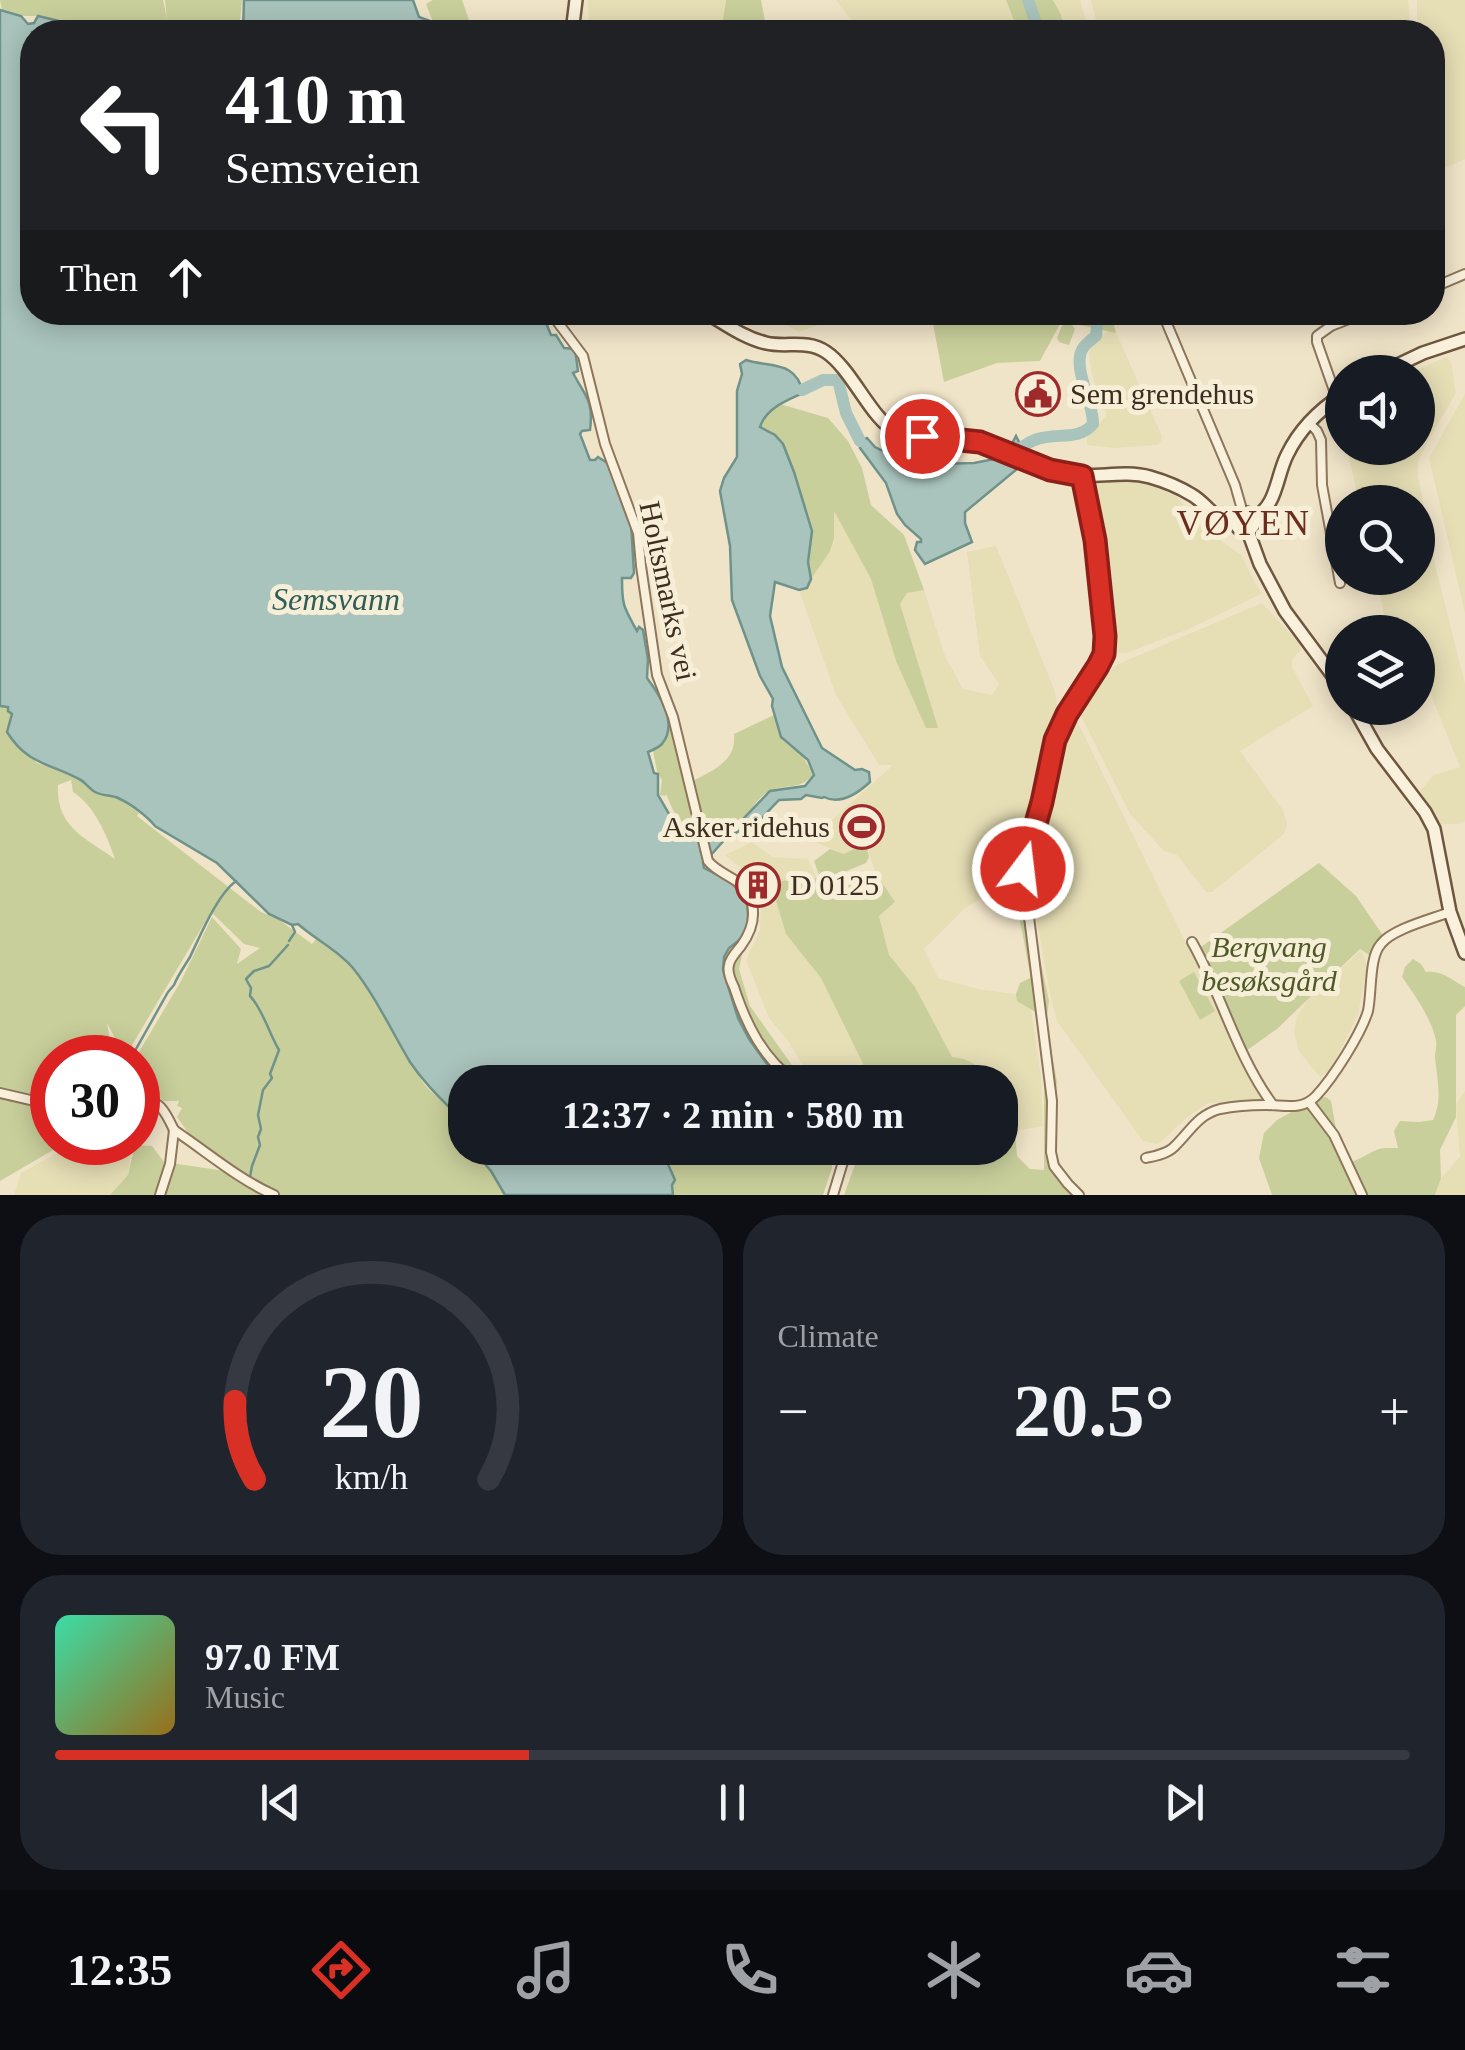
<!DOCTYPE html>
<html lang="en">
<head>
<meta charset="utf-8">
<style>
  body { margin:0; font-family:"Times New Roman",serif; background:#20242c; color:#f1f3f6; height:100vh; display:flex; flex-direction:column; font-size:38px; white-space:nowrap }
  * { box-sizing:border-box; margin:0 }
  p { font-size:32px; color:#9ea1a6 }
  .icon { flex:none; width:55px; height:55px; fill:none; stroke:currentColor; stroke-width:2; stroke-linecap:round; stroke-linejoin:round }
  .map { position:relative; height:1195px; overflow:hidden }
  .panel { display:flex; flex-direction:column; gap:20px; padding:20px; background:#0d0f14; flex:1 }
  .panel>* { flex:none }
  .hud { position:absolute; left:20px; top:20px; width:1425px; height:305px; border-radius:40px; box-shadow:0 5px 25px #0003; background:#202124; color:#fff; overflow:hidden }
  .fabs { position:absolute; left:1325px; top:355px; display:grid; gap:20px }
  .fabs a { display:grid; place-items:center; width:110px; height:110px; border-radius:50%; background:#171b24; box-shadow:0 5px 25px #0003; font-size:50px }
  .speed { position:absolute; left:30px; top:1035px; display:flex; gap:20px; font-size:50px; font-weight:700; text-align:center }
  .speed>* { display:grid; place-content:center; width:130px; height:130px; border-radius:50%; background:#171b24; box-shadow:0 5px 25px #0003; line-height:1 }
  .speed .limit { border:15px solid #d22; background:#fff; color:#111 }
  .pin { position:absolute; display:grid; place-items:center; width:85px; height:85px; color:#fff; margin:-42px; border:5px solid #fff; border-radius:50%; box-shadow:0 2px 10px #0007 }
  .me { position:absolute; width:110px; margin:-55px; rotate:15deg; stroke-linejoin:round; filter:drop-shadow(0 0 8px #0008) }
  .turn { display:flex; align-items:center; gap:35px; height:210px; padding:0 40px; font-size:45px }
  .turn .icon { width:130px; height:130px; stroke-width:2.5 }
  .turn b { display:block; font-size:70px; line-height:85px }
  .then { display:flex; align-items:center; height:95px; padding:0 40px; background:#0003; gap:20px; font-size:38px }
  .big { font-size:75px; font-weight:700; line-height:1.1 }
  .panel .card { flex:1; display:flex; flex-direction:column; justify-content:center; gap:15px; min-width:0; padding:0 35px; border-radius:40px; background:#20242c }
  .panel .dial { align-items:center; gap:0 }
  .dial svg { height:260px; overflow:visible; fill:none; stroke:#363941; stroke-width:7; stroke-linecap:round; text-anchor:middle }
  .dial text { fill:#f1f3f6; stroke:none }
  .song { display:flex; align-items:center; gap:30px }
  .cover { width:120px; height:120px; border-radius:15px; background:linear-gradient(135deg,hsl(160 70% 55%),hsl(40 70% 35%)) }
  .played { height:10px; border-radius:5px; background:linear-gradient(90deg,#d93025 35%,#363941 35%) }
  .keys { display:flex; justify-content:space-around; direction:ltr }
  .heat { display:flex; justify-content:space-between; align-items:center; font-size:55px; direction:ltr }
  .panel .tiles { flex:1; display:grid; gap:20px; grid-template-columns:1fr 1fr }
  .card:last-child { grid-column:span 2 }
  .trip { position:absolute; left:448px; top:1065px; width:570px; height:100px; border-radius:40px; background:#171b24; box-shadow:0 5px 25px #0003; font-weight:700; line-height:100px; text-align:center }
  .tabs { display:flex; height:160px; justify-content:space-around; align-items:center; background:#090b0e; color:#9ea1a6 }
  .tabs .icon { width:70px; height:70px }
  .tabs .on { color:#d93025 }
  .tabs b { font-size:45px; color:#f1f3f6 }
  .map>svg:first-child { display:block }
</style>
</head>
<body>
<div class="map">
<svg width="1465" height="1195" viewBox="0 0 1465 1195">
  <rect width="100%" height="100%" fill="#f0e4c8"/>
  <g fill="#e6deb5">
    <polygon points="588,0 726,0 721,32 587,32 589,27"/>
    <polygon points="836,0 1006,0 1015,23 987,32 855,32 851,19"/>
    <polygon points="1053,0 1080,0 1089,32 1065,32 1061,15"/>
    <polygon points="1091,0 1408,0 1411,32 1099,32"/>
    <polygon points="1417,0 1465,0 1465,159 1433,173 1432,32 1417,32"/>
    <polygon points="764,313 821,313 823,323 799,332"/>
    <polygon points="1110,330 1116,333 1162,436 1161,441 1157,445 1115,448 1087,445 1087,436 1106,416 1105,405 1092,376 1089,353 1098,337"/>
    <polygon points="1446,357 1451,362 1456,393 1425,446 1418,462 1418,476 1436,569 1465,684 1465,821 1458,824 1438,824 1420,791 1434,775 1460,767 1418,662 1418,632 1388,632 1376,578 1418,578 1418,502 1359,502 1347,448 1418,448 1418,372 1413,372"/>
    <polygon points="1465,394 1465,613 1429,458"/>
    <polygon points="1124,480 1151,484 1177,497 1198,524 1241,555 1261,594 1189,629 1126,653 1115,652 1111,647 1096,514 1090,489 1092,483"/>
    <polygon points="833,509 871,579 896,661 926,727 937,728 900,604 907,593 924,590 945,656 963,689 992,695 999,684 980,656 967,552 996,546 1054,689 1059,714 1040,783 1034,792 1037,799 1025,843 1017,857 982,879 990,894 965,908 924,949 938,978 978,989 1029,996 1041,1077 1043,1126 1015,1131 1000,1103 1000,1082 989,1082 985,1075 952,1058 915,987 889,955 879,916 895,902 875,872 866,843 844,854 810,840 893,765 879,765 836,695 799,590 807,588 834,537"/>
    <polygon points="1262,603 1299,643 1301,650 1292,660 1292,667 1313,706 1240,751 1283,810 1287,824 1284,834 1212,892 1206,892 1177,855 1164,851 1130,814 1079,712 1093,689 1116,665"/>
    <polygon points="1074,715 1263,1100 1208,1103 1189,1116 1158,1144 1143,1141 1057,1021 1050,994 1030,882 1063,736"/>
    <polygon points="752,842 772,857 808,859 817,879 757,881 725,855"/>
    <polygon points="774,894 786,934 821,978 868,1074 865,1082 812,1082 789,1042 769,1018 746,960 760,930 761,895"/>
    <polygon points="1361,950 1367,964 1358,1015 1331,1069 1320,1077 1298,1050 1294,1030 1297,1016 1308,1000"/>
    <polygon points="1465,1091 1465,1195 1435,1195 1441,1178 1460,1157 1456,1105"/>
    <polygon points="133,1142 128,1175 110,1195 14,1195 21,1173 76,1143"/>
  </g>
  <g fill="#c9cf9b" fill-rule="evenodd">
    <polygon points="0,0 163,0 167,19 165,0 242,0 239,32 104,32 38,16 21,16 2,10"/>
    <polygon points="433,0 462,0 473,32 437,32 426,4"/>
    <polygon points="726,0 761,0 767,32 721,32"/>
    <polygon points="1006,0 1053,0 1061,15 1065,32 1021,32 1024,31 1015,23"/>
    <polygon points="931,313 1111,313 1116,333 1071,323 1075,329 1069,345 1059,342 1057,338 1062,326 1068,323 1061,322 1040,361 997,363 944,382"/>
    <polygon points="780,404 828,418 848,441 862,468 871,505 904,535 924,590 907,593 900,604 938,728 926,728 896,661 871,579 834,511 834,538 830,551 811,579 808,562 812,531 794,472 782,444 768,430 760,427 763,417"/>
    <path d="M5,705l8,9 -2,9 -3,2 16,25 13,13 37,12 20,16 21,5 24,17 -2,3 124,96 17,7 34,25 4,-5c14,8 25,16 36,28 30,36 46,80 73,118 8,10 21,17 28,26 7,9 12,26 12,37h10l2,7 14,16 14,24h-395l18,-20 7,-30 17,1 12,16 82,12 -57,-40 -12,-17 5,-9 -5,-2 2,-5h-16c-16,-17 -22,-23 -27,-44l45,-76 31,-64 29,32 -4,15 23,-16 -16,-4 -33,-32 -86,145 -18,-34 6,34 -61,1v39l-52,-6v-385zM71,780l2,12c22,14 34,44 42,67 -29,-21 -59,-31 -57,-74z"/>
    <path d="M774,715l8,25 21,17 10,17c-12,16 -24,10 -41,16 -10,3 -19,16 -24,25l-42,25 -13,-59c20,-11 44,-20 41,-47z"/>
    <path d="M669,723l4,4 24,107c-18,-5 -24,-24 -31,-40l-1,2 -5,-1 2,-15 -5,-9 -4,-20 10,-7z"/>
    <path d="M866,843l3,14 -3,6 -36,15 15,10 1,-5 23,-12 6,1 20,30 -16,14 10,39 26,32 37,70c18,2 28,8 37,25h-112l-9,-8 -47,-96 -35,-44 -12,-40 4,-13 42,-3 -6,-17 16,-12 14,5z"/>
    <polygon points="1319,863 1356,896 1384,937 1372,957 1360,949 1277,1029 1246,1051 1198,949"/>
    <polygon points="1022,873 1049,1001 1046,1022 1057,1082 1052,1152 1055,1164 1078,1195 844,1195 861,1148 1000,1148 1000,1103 1015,1131 1017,1156 1030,1169 1044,1170 1044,1078 1037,1013 1017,1001 1016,994 1020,983 1030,978 1030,973 1011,874"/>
    <polygon points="742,938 745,942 739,969 750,1006 804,1082 780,1082 749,1039 738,1018 723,970 724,957 729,948"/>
    <path d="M1413,959l8,5 5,8c17,-2 25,8 39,15v19l-9,9v102l-16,33 1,28 -6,17h-163l-13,-37 5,-25 13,-13 40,-22 9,-1 5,4 7,39 6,23c13,-1 19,-7 30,-12 7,-4 16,-3 24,-3l-4,-17 6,-10 19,1 14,-2c10,-22 4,-40 2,-63 0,-5 2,-11 1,-16 -4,-22 -22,-47 -34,-64l3,-10z"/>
    <polygon points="1194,972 1215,1011 1200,1020 1179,981"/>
    <polygon points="0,1097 52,1112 52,1142 65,1143 0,1181"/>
    <polygon points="667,1148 831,1148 832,1168 823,1195 673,1195 672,1185 675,1180 667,1162"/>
  </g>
  <g fill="#a9c4bc" stroke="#6f938a" stroke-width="2.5">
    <polygon points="244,0 413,0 419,17 430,21 436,32 243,32"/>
    <path d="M0,10l21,6 7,8 6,-1 4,-7 66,16h-72v280l510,1 9,22h5l8,13 11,1 3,22 -5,2c12,23 21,27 17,57l-8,1 -2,3 10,26h5l3,-3 11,7 22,59 3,50 -3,5h-9c0,29 2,29 15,53l2,-4 4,3 5,29 -1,19c12,16 32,45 15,66 -4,4 -9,6 -14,8l6,21 4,1v21l26,45 16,-2 3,11 -2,2 3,1 3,10 -4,1 1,5 27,14 14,17 3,8v18l-6,13 -13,10 -5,9 -1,13 15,48 11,21 31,43h-315v55c-5,-9 -8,-21 -14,-28 -15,-15 -29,-29 -41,-47 -19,-32 -34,-65 -57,-94 -15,-18 -37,-28 -55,-44l-6,1 -23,-11 -52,-51 -62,-37c-8,-10 -24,-22 -37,-28 -7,-3 -16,-2 -23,-6 -7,-4 -10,-11 -18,-14 -29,-15 -50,-14 -70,-46l5,-18 -4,-3v-4l-8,-1z"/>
    <path d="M746,360c25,8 50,0 57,33 -17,8 -37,15 -43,34l15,8 8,9 11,28 18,59 -4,31 3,17 -4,9 -8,2 -24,-8 -5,34 12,51 40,81 33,22 7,-1 7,3 1,10c-13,12 -30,23 -46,15l-2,1 -16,-3 -5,4 -22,1 -21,22 -31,15 -17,19 -4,-15 6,-2 9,-8 20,-10 29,-30 35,-5 9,-11 -6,-15 -27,-23 -9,-31 1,-7 -13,-23 -28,-76 -2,-54 -10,-55 4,-13 13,-21v-66l5,-17 -2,-10z"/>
    <polygon points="1016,436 1024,452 1017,463 1017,469 965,512 965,523 972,542 925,564 915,550 917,542 921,542 921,539 905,525 897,514 886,483 860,448 860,441 867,438 875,447 887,453 937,464 974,463 1005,457"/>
    <polygon points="475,1148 667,1148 667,1162 675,1180 672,1185 673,1195 505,1195 491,1171 477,1155"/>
  </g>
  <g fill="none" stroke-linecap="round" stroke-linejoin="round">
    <g stroke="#6f938a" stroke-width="2.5">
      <polyline points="289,941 295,932 292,925"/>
      <path d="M131,1058l37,-66 6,-7c4,-10 10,-18 16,-28 11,-23 27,-62 46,-76"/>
      <path d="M250,1177l2,-11 8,-21 -2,-8 3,-8 -3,-14 5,-25 9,-12 -2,-4 9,-24c-9,-15 -17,-42 -29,-54l1,-8 -5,-9 8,-8 15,-5 19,-21"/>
    </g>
    <g stroke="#a9c4bc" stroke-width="12">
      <polyline points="1028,0 1039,32"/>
      <polyline points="802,390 823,380 838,380 846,413 860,441"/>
      <path d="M1012,458c27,-37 61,-10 81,-34 1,-21 -22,-58 -10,-76 1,-2 11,-11 13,-12l1,-11 -2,-13"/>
    </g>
    <g stroke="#8d765c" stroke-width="12">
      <g id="street">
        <polyline points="1432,288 1465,274"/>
        <path d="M550,312l33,44 22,88 33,89 3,33 16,109 16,42 35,144c11,14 33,17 41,34 8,18 3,36 -8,51 -4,5 -11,12 -12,19 -2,7 2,16 5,22 12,37 29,72 62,95"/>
        <polyline points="1162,312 1235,485 1243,513"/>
        <polyline points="1337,399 1317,342 1317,336 1331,326 1367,312"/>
        <polyline points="1309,423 1317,431 1321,440 1322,485 1340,583"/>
        <path d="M1192,942c29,51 45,115 81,163"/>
        <polyline points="0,1093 52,1105"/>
        <path d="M138,1100c21,-3 28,13 36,30"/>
        <polyline points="1309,1102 1334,1135 1362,1195"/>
        <path d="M174,1130c33,22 64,49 100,65"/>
        <path d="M1146,1158c9,-2 21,-4 28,-11 16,-15 23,-32 46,-38 15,-3 31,-4 46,-4 18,0 36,6 50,-9 17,-18 45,-62 52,-85 4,-19 1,-54 13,-67 11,-15 51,-25 69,-32"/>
        <polyline points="160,1195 170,1164 174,1130"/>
        <polyline points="833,1195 846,1152 843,1148"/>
        <polyline points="1079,1195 1068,1184 1054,1166 1051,1152 1052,1101 1023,869 1042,802 1055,740 1067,714 1098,667 1104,653 1105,636 1095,540 1082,476"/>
      </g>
    </g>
    <g stroke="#6f573f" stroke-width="16">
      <g id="secondary">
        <polyline points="572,32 576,0"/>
        <path d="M705,312c19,11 39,26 61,31 20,5 41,-4 60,9 26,17 46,69 70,79 23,10 52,4 76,10 35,7 65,30 101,34 26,3 51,-5 77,2 14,4 29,10 42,18 16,9 22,27 43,27"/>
        <polyline points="1383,372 1423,353 1465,339"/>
        <circle cx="1245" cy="522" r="9"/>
        <path d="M1253,518c24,-11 23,-41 34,-63 12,-25 32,-45 55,-60"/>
        <polyline points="1248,531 1260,564 1285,611 1342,688"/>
        <polyline points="1354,708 1377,749 1425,812 1434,829 1450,912 1465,953"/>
      </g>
    </g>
    <use href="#street" stroke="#faf1dc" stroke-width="8"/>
    <use href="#secondary" stroke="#faf1dc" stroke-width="11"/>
  </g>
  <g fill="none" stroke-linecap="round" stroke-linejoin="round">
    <g stroke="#8d1f18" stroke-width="25">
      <polyline id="route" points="922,436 980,442 1050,470 1082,476 1095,540 1105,636 1104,654 1098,666 1067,714 1055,740 1042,802 1023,869"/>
    </g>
    <use href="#route" stroke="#d93025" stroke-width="18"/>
  </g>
  <defs>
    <g id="civic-ring" transform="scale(2.25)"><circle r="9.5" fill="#f7eed8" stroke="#9e2a2b" stroke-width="1.5"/><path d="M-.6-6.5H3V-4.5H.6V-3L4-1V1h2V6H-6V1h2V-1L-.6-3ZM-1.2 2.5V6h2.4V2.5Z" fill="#9e2a2b"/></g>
    <g id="stadium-ring" transform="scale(2.25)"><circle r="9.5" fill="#f7eed8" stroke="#9e2a2b" stroke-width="1.5"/><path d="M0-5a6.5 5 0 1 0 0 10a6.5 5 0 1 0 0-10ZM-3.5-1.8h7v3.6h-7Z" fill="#9e2a2b"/></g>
    <g id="building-ring" transform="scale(2.25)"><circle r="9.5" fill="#f7eed8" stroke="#9e2a2b" stroke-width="1.5"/><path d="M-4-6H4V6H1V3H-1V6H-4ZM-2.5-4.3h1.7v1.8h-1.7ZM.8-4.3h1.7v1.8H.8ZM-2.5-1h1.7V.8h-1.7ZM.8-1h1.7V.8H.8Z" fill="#9e2a2b"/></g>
  </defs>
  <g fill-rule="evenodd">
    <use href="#civic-ring" x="1038" y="394"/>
    <use href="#stadium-ring" x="862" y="827"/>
    <use href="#building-ring" x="758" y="885"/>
  </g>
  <g text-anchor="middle" stroke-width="10" stroke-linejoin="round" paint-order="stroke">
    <g font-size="30" fill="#3d2e20" stroke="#f7eed8" text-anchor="start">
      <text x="1070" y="404">Sem grendehus</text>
      <text x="830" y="837" text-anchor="end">Asker ridehus</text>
      <text x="790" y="895">D 0125</text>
    </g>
    <g font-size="30" fill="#3d2e20" stroke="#f7eed8">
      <text transform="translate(668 591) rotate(78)" y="10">Holtsmarks vei</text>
    </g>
    <g font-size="30" font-style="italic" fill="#4d5a26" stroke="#f7eed8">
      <text x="1269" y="957">Bergvang<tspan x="1269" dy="34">besøksgård</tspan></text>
    </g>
    <g font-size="32" font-style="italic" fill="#2f5d5a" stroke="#f7eed8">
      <text x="336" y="610">Semsvann</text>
    </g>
    <g font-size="35" letter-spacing="2.5" fill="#6b2e1e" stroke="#f7eed8">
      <text x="1244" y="535">VØYEN</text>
    </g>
  </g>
</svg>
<div class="fabs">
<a><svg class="icon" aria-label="sound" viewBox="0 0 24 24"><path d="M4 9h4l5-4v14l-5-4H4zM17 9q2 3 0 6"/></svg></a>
<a><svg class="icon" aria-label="search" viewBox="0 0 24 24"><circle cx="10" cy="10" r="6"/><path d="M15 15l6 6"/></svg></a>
<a><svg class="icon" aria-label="layers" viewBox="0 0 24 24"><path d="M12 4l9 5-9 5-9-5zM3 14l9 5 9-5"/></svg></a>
</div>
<div class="speed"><div class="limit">30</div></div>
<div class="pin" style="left:922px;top:436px;background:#d93025"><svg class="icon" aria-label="arrive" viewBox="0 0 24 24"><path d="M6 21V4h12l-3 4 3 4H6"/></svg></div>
<svg class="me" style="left:1023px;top:869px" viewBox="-20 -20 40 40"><circle r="17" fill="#d93025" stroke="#fff" stroke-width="3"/><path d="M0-11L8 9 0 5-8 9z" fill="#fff"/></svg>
<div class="trip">12:37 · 2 min · 580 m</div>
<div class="hud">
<div class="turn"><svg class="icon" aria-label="left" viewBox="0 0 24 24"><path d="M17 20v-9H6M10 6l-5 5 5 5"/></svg><div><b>410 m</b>Semsveien</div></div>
<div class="then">Then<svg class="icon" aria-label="ahead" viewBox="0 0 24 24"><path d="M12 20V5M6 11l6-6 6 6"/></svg></div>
</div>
</div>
<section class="panel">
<div class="tiles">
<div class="card dial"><svg viewBox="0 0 100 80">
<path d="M14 69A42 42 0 1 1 86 69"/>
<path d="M14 69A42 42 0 0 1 8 45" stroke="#d93025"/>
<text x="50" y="56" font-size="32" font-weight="700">20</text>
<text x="50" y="72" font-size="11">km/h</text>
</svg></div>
<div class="card"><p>Climate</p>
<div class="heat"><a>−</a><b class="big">20.5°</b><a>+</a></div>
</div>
<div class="card">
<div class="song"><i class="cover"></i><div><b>97.0 FM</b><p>Music</p></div></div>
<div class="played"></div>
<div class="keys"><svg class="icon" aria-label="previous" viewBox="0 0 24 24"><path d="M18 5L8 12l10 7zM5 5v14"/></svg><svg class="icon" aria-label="pause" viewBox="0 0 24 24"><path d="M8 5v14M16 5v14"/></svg><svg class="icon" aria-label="next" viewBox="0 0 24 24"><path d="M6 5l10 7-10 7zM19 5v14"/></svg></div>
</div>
</div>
</section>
<nav class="tabs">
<b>12:35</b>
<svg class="icon on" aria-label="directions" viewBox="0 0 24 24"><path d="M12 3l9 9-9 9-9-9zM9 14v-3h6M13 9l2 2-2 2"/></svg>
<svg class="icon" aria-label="music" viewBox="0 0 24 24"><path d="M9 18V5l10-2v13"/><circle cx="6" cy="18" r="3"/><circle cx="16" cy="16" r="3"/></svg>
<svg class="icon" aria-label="phone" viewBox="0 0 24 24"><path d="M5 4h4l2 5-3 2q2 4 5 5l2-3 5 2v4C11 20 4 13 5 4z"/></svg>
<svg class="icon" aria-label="climate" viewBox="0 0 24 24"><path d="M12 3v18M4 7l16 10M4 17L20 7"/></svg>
<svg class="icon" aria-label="car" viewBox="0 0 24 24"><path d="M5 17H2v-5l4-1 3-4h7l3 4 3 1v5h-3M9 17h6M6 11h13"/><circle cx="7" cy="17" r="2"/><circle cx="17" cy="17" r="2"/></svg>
<svg class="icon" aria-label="filters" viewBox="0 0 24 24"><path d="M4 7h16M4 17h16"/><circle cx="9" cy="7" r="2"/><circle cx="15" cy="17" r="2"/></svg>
</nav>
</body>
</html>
